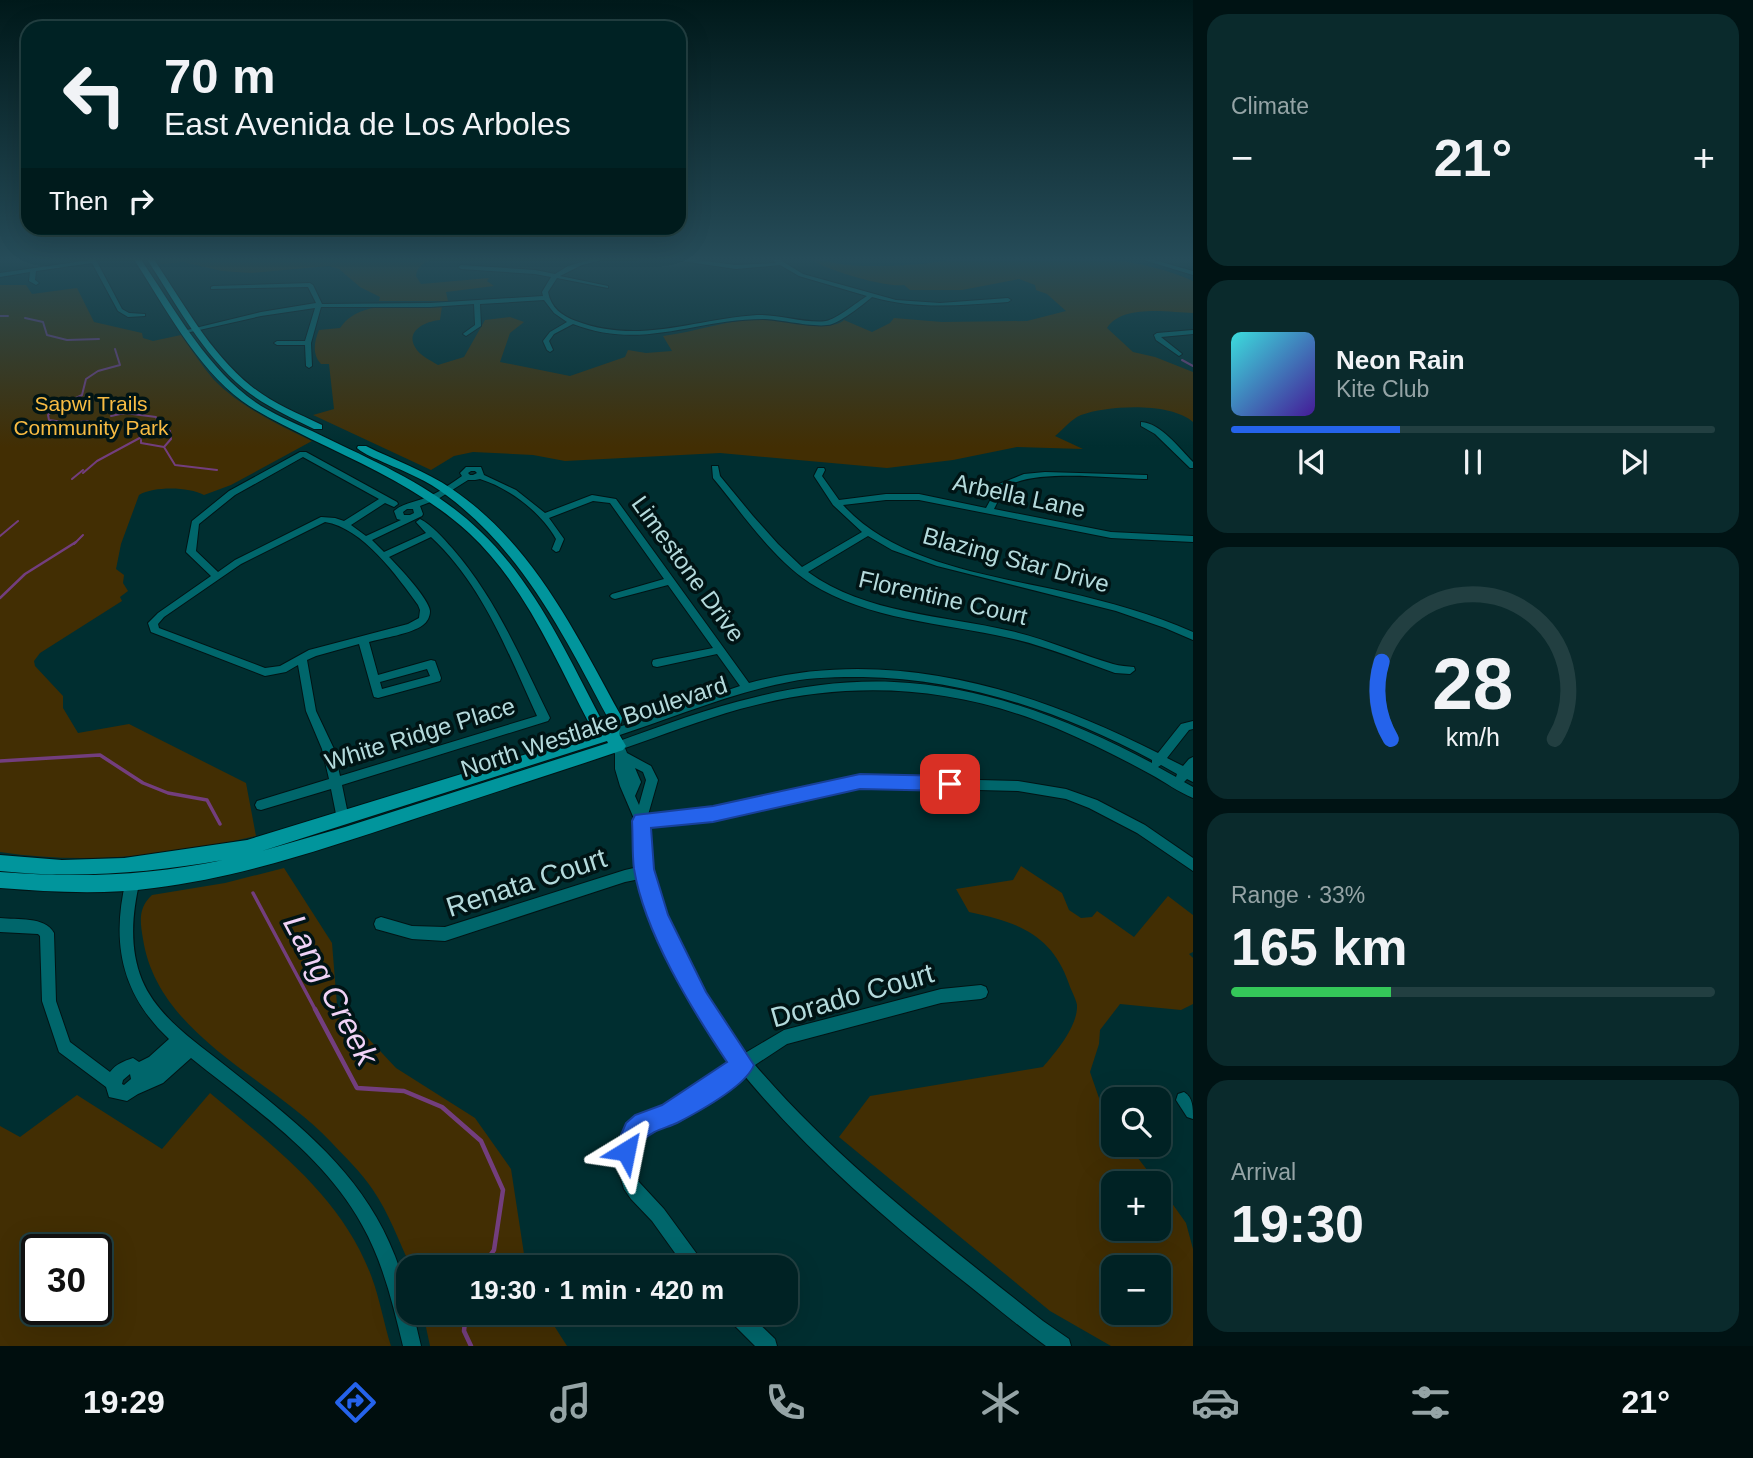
<!DOCTYPE html>
<html lang="en">
<head>
<meta charset="utf-8">
<style>
  body { margin:0; font-family:Arial,sans-serif; background:#0a2a2c; color:#f1f3f6; height:100vh; display:flex; flex-direction:column; font-size:26px; white-space:nowrap }
  * { box-sizing:border-box; margin:0 }
  p { font-size:23px; color:#95a4a6 }
  .icon { flex:none; width:38px; height:38px; fill:none; stroke:currentColor; stroke-width:2; stroke-linecap:round; stroke-linejoin:round }
  .map { position:relative; flex:1; overflow:hidden }
  .details { display:flex; flex-direction:column; gap:14px; padding:14px; background:#001314; width:560px }
  .details>* { flex:none }
  .guide { position:absolute; left:21px; top:21px; width:665px; height:214px; border-radius:21px; box-shadow:0 7px 28px #0002,0 0 0 2px #223f41; background:#002224; color:#f1f3f6; overflow:hidden }
  .controls { position:absolute; left:1101px; top:1087px; display:grid; gap:14px }
  .controls a { display:grid; place-items:center; width:70px; height:70px; border-radius:14px; background:#002224; box-shadow:0 7px 28px #0002,0 0 0 2px #223f41; font-size:35px }
  .speed { position:absolute; left:21px; top:1234px; display:flex; gap:14px; font-size:35px; font-weight:700; text-align:center }
  .speed>* { display:grid; place-content:center; width:91px; height:91px; border-radius:50%; background:#002224; box-shadow:0 7px 28px #0002,0 0 0 2px #223f41; line-height:1 }
  .speed .limit { border:4px solid #111; border-radius:10px; background:#fff; color:#111 }
  .pin { position:absolute; display:grid; place-items:center; width:60px; height:60px; color:#fff; margin:-30px; border-radius:14px; box-shadow:0 4px 10px #0006 }
  .me { position:absolute; width:77px; margin:-38px; rotate:35deg; stroke-linejoin:round; filter:drop-shadow(0 0 5px #0008) }
  .turn { display:flex; align-items:center; gap:24px; height:147px; padding:0 28px; font-size:32px }
  .turn .icon { width:91px; height:91px; stroke-width:2.5 }
  .turn b { display:block; font-size:49px; line-height:60px }
  .then { display:flex; align-items:center; height:66px; padding:0 28px; background:#0003; gap:14px; font-size:26px }
  .big { font-size:52px; font-weight:800; line-height:1.1 }
  .details .widget { flex:1; display:flex; flex-direction:column; justify-content:center; gap:10px; min-width:0; padding:0 24px; border-radius:21px; background:#0a2a2c }
  .details .dial { align-items:center; gap:0 }
  .dial svg { height:182px; overflow:visible; fill:none; stroke:#223f41; stroke-width:7; stroke-linecap:round; text-anchor:middle }
  .dial text { fill:#f1f3f6; stroke:none }
  .song { display:flex; align-items:center; gap:21px }
  .cover { width:84px; height:84px; border-radius:10px; background:linear-gradient(135deg,hsl(180 70% 55%),hsl(260 70% 35%)) }
  .played { height:7px; border-radius:4px; background:linear-gradient(90deg,#2563eb 35%,#223f41 35%) }
  .keys { display:flex; justify-content:space-around; direction:ltr }
  .heat { display:flex; justify-content:space-between; align-items:center; font-size:38px; direction:ltr }
  .charge { height:10px; border-radius:5px; background:linear-gradient(90deg,#34c759 33%,#223f41 0) }
  .trip { position:absolute; left:396px; top:1255px; width:402px; height:70px; border-radius:21px; background:#002224; box-shadow:0 7px 28px #0002,0 0 0 2px #223f41; font-weight:800; line-height:70px; text-align:center }
  .dock { display:flex; height:112px; justify-content:space-around; align-items:center; background:#000e0e; color:#95a4a6 }
  .dock .icon { width:49px; height:49px }
  .dock .selected { color:#2563eb }
  .dock b { font-size:32px; color:#f1f3f6 }
  main { display:flex; flex:1; min-height:0 }
  .map>svg:first-child { display:block }
</style>
</head>
<body>
<main>
<div class="map">
<svg width="1193" height="1346" viewBox="0 0 1193 1346">
  <rect width="100%" height="100%" fill="#002e30"/>
  <g fill="#422e03" fill-rule="evenodd">
    <path d="M157,258h277c-9,4 -17,8 -18,18l5,8 68,-6 -2,3 7,5 -48,6 2,9h-69l1,-4 -20,-10 -21,-18 -10,-3 -79,7 -28,-2 -39,-9 -22,2z"/>
    <path d="M809,258c16,0 17,4 31,6 24,4 92,2 115,-6 79,0 164,-10 238,23v32c-25,-1 -71,-9 -86,15l26,24 22,5 38,15v50c-22,-20 -85,-17 -112,-7 -10,4 -18,15 -26,21l28,13 -66,-2 -64,13 -66,8 -167,-15 -155,8 -32,-6 -60,-3 -19,4 -23,14 -118,-55 21,-6 -5,-45h-8c-9,-10 -7,-22 -2,-34l21,-2c21,-31 69,-20 102,-22l-2,14c-13,1 -35,10 -25,27 5,9 15,13 23,18l26,-8 21,-37 25,-3 14,5 -14,11 -10,29 70,14 55,-19 3,-7 18,3 26,-2 -9,-15c35,-4 71,-19 107,-17 19,0 61,14 74,1l28,12 18,-9 4,-5 48,4 85,-1 39,-10 -19,-17 -11,-4 -1,-5 -16,-6 -57,11h-52l-6,-5c-18,3 -79,-15 -95,-27z"/>
    <path d="M0,285h26l6,9 45,-6 17,34 48,11 1,5 10,3 28,-6c11,15 21,31 33,45 27,27 64,45 98,61l-81,44 -27,10c-15,-8 -49,-9 -65,0l-18,49 -5,25 8,6 -1,8 5,8 -8,6 2,4 -82,52 -6,8 1,5 28,30v12l15,25 51,-9 117,59 10,53c-83,20 -172,29 -256,16z"/>
    <path d="M1021,866l41,27 7,17 12,8 11,-1 5,-6 37,26 34,-41 25,19v37l-4,2 4,4v46l-12,6 -61,-6 -20,26 -1,14 -9,28 9,26 14,26v20l15,1 29,38h-44v45h45l1,-43 27,38 7,26v97h-82l-61,-35 -211,-174 31,-41 173,-29c13,-15 35,-41 34,-62 -1,-6 -6,-15 -8,-21 -17,-50 -52,-62 -100,-72l-13,-23 57,-9zM1113,1267h45v45h-45z"/>
    <path d="M284,868l48,75 5,62 59,63 79,50 36,51 15,98h-115c-12,-25 -22,-54 -38,-77 -11,-17 -28,-33 -42,-48 -61,-65 -173,-106 -188,-203 -3,-18 -5,-31 9,-44l73,-12z"/>
    <path d="M210,1093c64,54 132,103 162,185 8,22 12,46 19,68h-391v-220l20,11 57,-42 85,54zM37,1250h59v59h-59z"/>
    <polygon points="423,1313 546,1313 567,1346 430,1346"/>
  </g>
  <g fill="none" stroke-linecap="round" stroke-linejoin="round">
    <g stroke="#733e7e" stroke-width="2">
      <polyline points="0,316 8,316"/>
      <polyline points="25,318 43,322 47,335 67,340 99,339"/>
      <polyline points="1182,360 1193,366"/>
      <polyline points="88,421 71,423 49,420 48,415 54,409 82,395 86,379 98,371 120,365 115,349"/>
      <polyline points="160,427 170,431 171,439 164,447 175,465 217,470"/>
      <polyline points="141,440 141,443 164,447"/>
      <polyline points="83,473 97,461 160,427 156,417 125,413 111,416"/>
      <polyline points="72,479 83,470"/>
      <polyline points="0,536 18,521"/>
      <polyline points="74,544 83,535"/>
    </g>
    <polyline stroke="#733e7e" stroke-width="2.5" points="0,598 25,574 76,542"/>
    <g stroke="#733e7e" stroke-width="3.5">
      <polyline points="0,761 100,755 143,783 168,793 207,800 220,824"/>
      <polyline points="253,893 316,1011"/>
    </g>
    <g stroke="#733e7e" stroke-width="4.5">
      <polyline points="315,1009 357,1088 404,1091 442,1107 481,1141 503,1190 494,1250 482,1267"/>
      <polyline points="466,1312 464,1331 471,1346"/>
    </g>
    <g stroke="#001415" stroke-width="2">
      <g id="minor">
        <polygon points="90,258 95,258 122,309 129,313 145,314 145,316 128,317 118,311 92,263 36,271 35,280 39,283 36,285 29,281 30,272 0,277 0,273 90,260"/>
        <path d="M596,258h13l-27,7 -22,11 48,10v2l-51,-10 -9,14c3,16 14,24 28,29 63,24 118,-2 181,-6 21,-1 51,9 69,6 11,-2 31,-19 41,-25l-68,-20 -19,-11 -44,4 -75,-11h19l56,7 40,-2 -6,-5h7l26,16 93,26 44,3 68,-5 3,2 -3,2c-46,3 -91,8 -136,-5 -8,7 -30,24 -40,27 -14,5 -52,-5 -69,-5 -69,0 -120,32 -190,5l-19,10 -5,7 4,9 -3,2 -3,-2 -4,-9 7,-9 17,-10 -13,-9 -10,-13 -64,4 1,22 -15,10 -3,-2 1,-1 11,-8 -1,-21 -44,3h-109l-10,36 1,23 -3,2 -3,-2 -1,-21h-28l-3,-2 3,-2h28l10,-33 -54,8 -75,17 -3,-2 78,-19 55,-9 -8,-16 -97,2v-2l2,-1 97,-3 3,2 9,19 108,-1 113,-7 -1,-4 9,-15 -16,-3 -74,-5 -3,-2 3,-2 74,5 20,4 13,-8z"/>
        <polygon points="1137,258 1147,258 1193,271 1193,275"/>
        <polygon points="1193,330 1193,334 1161,337 1181,353 1182,354 1179,356 1156,340 1154,335 1157,333"/>
        <path d="M1141,422c20,1 38,26 52,40v6h-3l-35,-34 -14,-8z"/>
        <path d="M300,452h6l91,50 1,2 -4,3 -9,-4 -34,22 15,11 35,-16 -4,-1 -3,-8c10,-9 25,-9 38,-16 10,-5 20,-12 30,-19l-2,-3 6,-6h15l3,8 32,15 29,23 47,-18 24,4 133,184c141,-38 283,6 409,70l23,-29 12,-3v8l-4,1 -22,28 16,8 6,-7 4,-2v25l-6,-3 -3,3 9,5v11c-15,-6 -28,-16 -41,-23 -31,-17 -63,-33 -96,-47 -104,-43 -207,-49 -316,-19 -39,11 -77,26 -115,39l2,5 24,13 7,14 -10,35 65,-6 147,-32 158,4 48,8 31,11 48,25 48,33v13l-56,-38 -48,-25 -23,-9 -48,-8 -158,-4 -147,32 -66,7c-1,74 52,171 98,227l39,-23 157,-41 40,-4 5,2 2,5 -2,5 -5,2 -40,4 -154,41 -32,21c84,98 187,176 288,256l26,18 2,7h-25c-32,-23 -62,-49 -93,-73 -76,-61 -148,-124 -210,-199l-54,38 -41,19 -7,7 -6,10 -1,18 5,16 25,27 38,52 3,6h-20l-33,-46 -21,-22 -7,-10 -7,-23 2,-18 7,-17 10,-11 42,-19 55,-39c-40,-55 -76,-117 -93,-183l-15,3 -180,59 -33,-2 -36,-10 -2,-5 2,-5 5,-2 31,9 33,1 180,-57 13,-3 -3,-16v-30l-15,-35 -5,-17v-15l-3,-8 2,-3c47,-17 94,-35 142,-46 45,-11 92,-17 138,-15 91,4 179,39 258,81v-3c-90,-48 -186,-81 -289,-83 -25,0 -50,0 -74,5 -62,12 -119,37 -178,56l-4,-1 -2,-3 2,-3 133,-45 -23,-32 -60,13 -4,-1 -1,-3 1,-3 4,-1 56,-11 -45,-63 -53,14 -3,-1 -2,-2 2,-2 52,-15 -54,-76 -17,-2 -44,17 15,21 -5,12 -3,1 -4,-3 4,-10c-15,-27 -47,-51 -76,-60l-5,1h-7l-30,19 -18,7 3,8 -1,2 -50,24 12,12 42,-19 -10,-11 4,-3c12,6 23,19 32,29 44,50 69,111 98,170l-2,3 -206,64 7,34 -2,4 -4,1 -4,-1 -2,-4 -6,-30 -70,21 -4,-1 -2,-4 2,-4 72,-22 -7,-30 -16,-38 -8,-46 -12,7 -21,4 -114,-44 -3,-9 10,-10 53,-37 -25,-24 6,-31 37,-30zM303,457l76,42 -35,22 -9,-3 -14,-1 -86,43 -17,12 -22,-21 3,-27 36,-29zM471,471h4l2,2 -4,2h-3l-2,-2zM407,509h6l1,4 -4,2h-6l-1,-3zM325,522c38,6 72,54 93,83l2,5 -1,8 -11,6 -99,26 -29,16 -15,2 -106,-40 -1,-4 6,-7 77,-53zM431,537c52,48 77,116 106,179l-197,60 -6,-27 -18,-38 -9,-51 9,-4 43,-12 14,50 1,3 4,1 62,-17 1,-3 -6,-17 -4,-1 -53,15 -9,-33c14,-4 42,-8 54,-17 4,-3 7,-8 7,-14 -1,-12 -31,-44 -41,-54zM427,669l3,7 -48,13 -2,-7zM1161,765l16,9 -1,3 -18,-10zM635,768l8,4 3,8 -7,25 -4,-9 6,-14z"/>
        <path d="M712,466h6l2,10 33,40 25,28 24,23 60,-35 -29,-27 -19,-29 4,-8h6l1,2 -3,6 17,24 47,-6h33l67,14 13,-24 25,-10 21,-2 102,3v4h-3c-33,-1 -109,-10 -136,7 -7,5 -10,16 -14,23l117,23 82,4v6l-82,-4 -192,-38h-33l-43,5c53,59 148,70 222,87 44,10 87,22 128,40v8l-28,-12 -49,-17 -179,-45 -45,-16 -24,-14 -60,36c58,42 135,43 203,59 35,8 68,23 102,33 7,2 14,2 21,3l1,3 -5,4 -15,-1c-35,-12 -69,-27 -106,-35 -66,-15 -141,-18 -199,-55 -39,-26 -67,-69 -97,-105z"/>
        <path d="M133,874l5,2 2,4c-8,33 -11,68 2,100 15,36 51,60 80,83 70,56 140,107 173,193 7,19 13,36 13,56h5l8,34h-18c-10,-41 -20,-84 -41,-121 -38,-70 -110,-118 -171,-167l-28,25 -25,11 -11,7 -18,-4 -3,-10 -47,-35 -17,-51 -2,-65 -2,-2 -38,-2v-14c17,2 45,-2 54,15l2,68 14,41 40,30c6,-8 14,-11 23,-14l6,4 10,-5 20,-18c-48,-45 -58,-97 -43,-159l2,-4zM130,1074l1,5 -7,6 -2,-1 1,-4z"/>
        <path d="M1184,1092c9,5 9,16 9,27l-6,-2 -11,-17 2,-6z"/>
        <polygon points="724,1312 747,1312 775,1339 777,1346 755,1346 727,1318"/>
      </g>
    </g>
    <g stroke="#001415" stroke-width="2">
      <g id="major">
        <path d="M133,258h7c32,47 62,102 107,138 19,15 43,25 65,35 59,29 121,54 168,100 54,51 86,121 120,186l7,5 1,-4c-44,-82 -85,-166 -162,-223 -18,-14 -40,-23 -61,-32 -10,-5 -20,-8 -28,-15l1,-2h8c28,14 60,25 86,43 80,54 123,143 168,225l2,4 -3,16 7,12 -3,4c-70,24 -141,46 -212,70 -84,28 -169,57 -257,68 -51,7 -103,4 -154,0v-16c76,6 148,4 223,-12 -74,13 -148,19 -223,11v-16l62,5 62,-2 123,-18 351,-108 -8,-7c-35,-66 -65,-140 -121,-192 -46,-42 -102,-67 -158,-94 -23,-12 -48,-23 -69,-38 -46,-34 -78,-96 -109,-143zM607,741l1,2 -263,84 -83,24z"/>
        <path d="M146,258h7c30,44 56,94 98,128 21,17 46,27 71,39v4h-8c-24,-12 -49,-23 -70,-40 -42,-35 -68,-86 -98,-131z"/>
      </g>
    </g>
    <use href="#minor" fill="#00666b" fill-rule="evenodd"/>
    <use href="#major" fill="#01959c" fill-rule="evenodd"/>
  </g>
  <linearGradient id="sky" x2="0" y2="1"><stop stop-color="#00191a"/><stop offset="0.58" stop-color="#264c59"/><stop offset="1" stop-color="#264c59" stop-opacity="0"/></linearGradient>
  <rect width="1193" height="447" fill="url(#sky)"/>
  <path fill="#2563eb" stroke="#184099" stroke-width="2" d="M860,774l90,2 6,2 3,6 -3,5 -6,2 -90,-2 -147,33 -62,6 3,41 14,46 38,77 48,73c-8,21 -56,47 -77,58 -10,5 -25,7 -33,17 -4,5 -6,13 -9,20l-9,3 -9,-3 -3,-9 12,-28 9,-8 27,-10 65,-43c-36,-54 -82,-128 -93,-193 -2,-15 -1,-32 -2,-48l3,-6 78,-9z"/>
  <g text-anchor="middle" stroke-width="7" stroke-linejoin="round" paint-order="stroke">
    <g font-size="21" fill="#f7bb43" stroke="#001415">
      <text x="91" y="411">Sapwi Trails<tspan x="91" dy="24">Community Park</tspan></text>
    </g>
    <g font-size="24" fill="#b4dadc" stroke="#001415">
      <text transform="translate(1019 496) rotate(12)" y="8">Arbella Lane</text>
      <text transform="translate(1016 560) rotate(15)" y="8">Blazing Star Drive</text>
      <text transform="translate(688 569) rotate(54)" y="8">Limestone Drive</text>
      <text transform="translate(943 598) rotate(13)" y="8">Florentine Court</text>
      <text transform="translate(594 727) rotate(-18)" y="8">North Westlake Boulevard</text>
      <text transform="translate(420 734) rotate(-17)" y="8">White Ridge Place</text>
    </g>
    <g font-size="28" fill="#b4dadc" stroke="#001415">
      <text transform="translate(526 882) rotate(-18)" y="10">Renata Court</text>
      <text transform="translate(852 995) rotate(-16)" y="10">Dorado Court</text>
    </g>
    <g font-size="32" font-style="italic" fill="#f0d2f6" stroke="#001415">
      <text transform="translate(331 990) rotate(62)" y="11">Lang Creek</text>
    </g>
  </g>
</svg>
<div class="controls">
<a><svg class="icon" aria-label="search" viewBox="0 0 24 24"><circle cx="10" cy="10" r="6"/><path d="M15 15l6 6"/></svg></a>
<a>+</a>
<a>−</a>
</div>
<div class="speed"><div class="limit">30</div></div>
<div class="pin" style="left:950px;top:784px;background:#d93025"><svg class="icon" aria-label="arrive" viewBox="0 0 24 24"><path d="M6 21V4h12l-3 4 3 4H6"/></svg></div>
<svg class="me" style="left:626px;top:1151px" viewBox="-20 -20 40 40"><path d="M0-17L14 15 0 8-14 15z" fill="#2563eb" stroke="#fff" stroke-width="4"/></svg>
<div class="trip">19:30 · 1 min · 420 m</div>
<div class="guide">
<div class="turn"><svg class="icon" aria-label="left" viewBox="0 0 24 24"><path d="M17 20v-9H6M10 6l-5 5 5 5"/></svg><div><b>70 m</b>East Avenida de Los Arboles</div></div>
<div class="then">Then<svg class="icon" aria-label="right" viewBox="0 0 24 24"><path d="M7 20v-9h11M14 6l5 5-5 5"/></svg></div>
</div>
</div>
<section class="details">
<div class="widget"><p>Climate</p>
<div class="heat"><a>−</a><b class="big">21°</b><a>+</a></div>
</div>
<div class="widget">
<div class="song"><i class="cover"></i><div><b>Neon Rain</b><p>Kite Club</p></div></div>
<div class="played"></div>
<div class="keys"><svg class="icon" aria-label="previous" viewBox="0 0 24 24"><path d="M18 5L8 12l10 7zM5 5v14"/></svg><svg class="icon" aria-label="pause" viewBox="0 0 24 24"><path d="M8 5v14M16 5v14"/></svg><svg class="icon" aria-label="next" viewBox="0 0 24 24"><path d="M6 5l10 7-10 7zM19 5v14"/></svg></div>
</div>
<div class="widget dial"><svg viewBox="0 0 100 80">
<path d="M14 69A42 42 0 1 1 86 69"/>
<path d="M14 69A42 42 0 0 1 10 35" stroke="#2563eb"/>
<text x="50" y="56" font-size="32" font-weight="700">28</text>
<text x="50" y="72" font-size="11">km/h</text>
</svg></div>
<div class="widget"><p>Range · 33%</p><b class="big">165 km</b><div class="charge"></div></div>
<div class="widget"><p>Arrival</p><b class="big">19:30</b></div>
</section>
</main>
<nav class="dock">
<b>19:29</b>
<svg class="icon selected" aria-label="directions" viewBox="0 0 24 24"><path d="M12 3l9 9-9 9-9-9zM9 14v-3h6M13 9l2 2-2 2"/></svg>
<svg class="icon" aria-label="music" viewBox="0 0 24 24"><path d="M9 18V5l10-2v13"/><circle cx="6" cy="18" r="3"/><circle cx="16" cy="16" r="3"/></svg>
<svg class="icon" aria-label="phone" viewBox="0 0 24 24"><path d="M5 4h4l2 5-3 2q2 4 5 5l2-3 5 2v4C11 20 4 13 5 4z"/></svg>
<svg class="icon" aria-label="climate" viewBox="0 0 24 24"><path d="M12 3v18M4 7l16 10M4 17L20 7"/></svg>
<svg class="icon" aria-label="car" viewBox="0 0 24 24"><path d="M5 17H2v-5l4-1 3-4h7l3 4 3 1v5h-3M9 17h6M6 11h13"/><circle cx="7" cy="17" r="2"/><circle cx="17" cy="17" r="2"/></svg>
<svg class="icon" aria-label="filters" viewBox="0 0 24 24"><path d="M4 7h16M4 17h16"/><circle cx="9" cy="7" r="2"/><circle cx="15" cy="17" r="2"/></svg>
<b>21°</b>
</nav>
</body>
</html>
